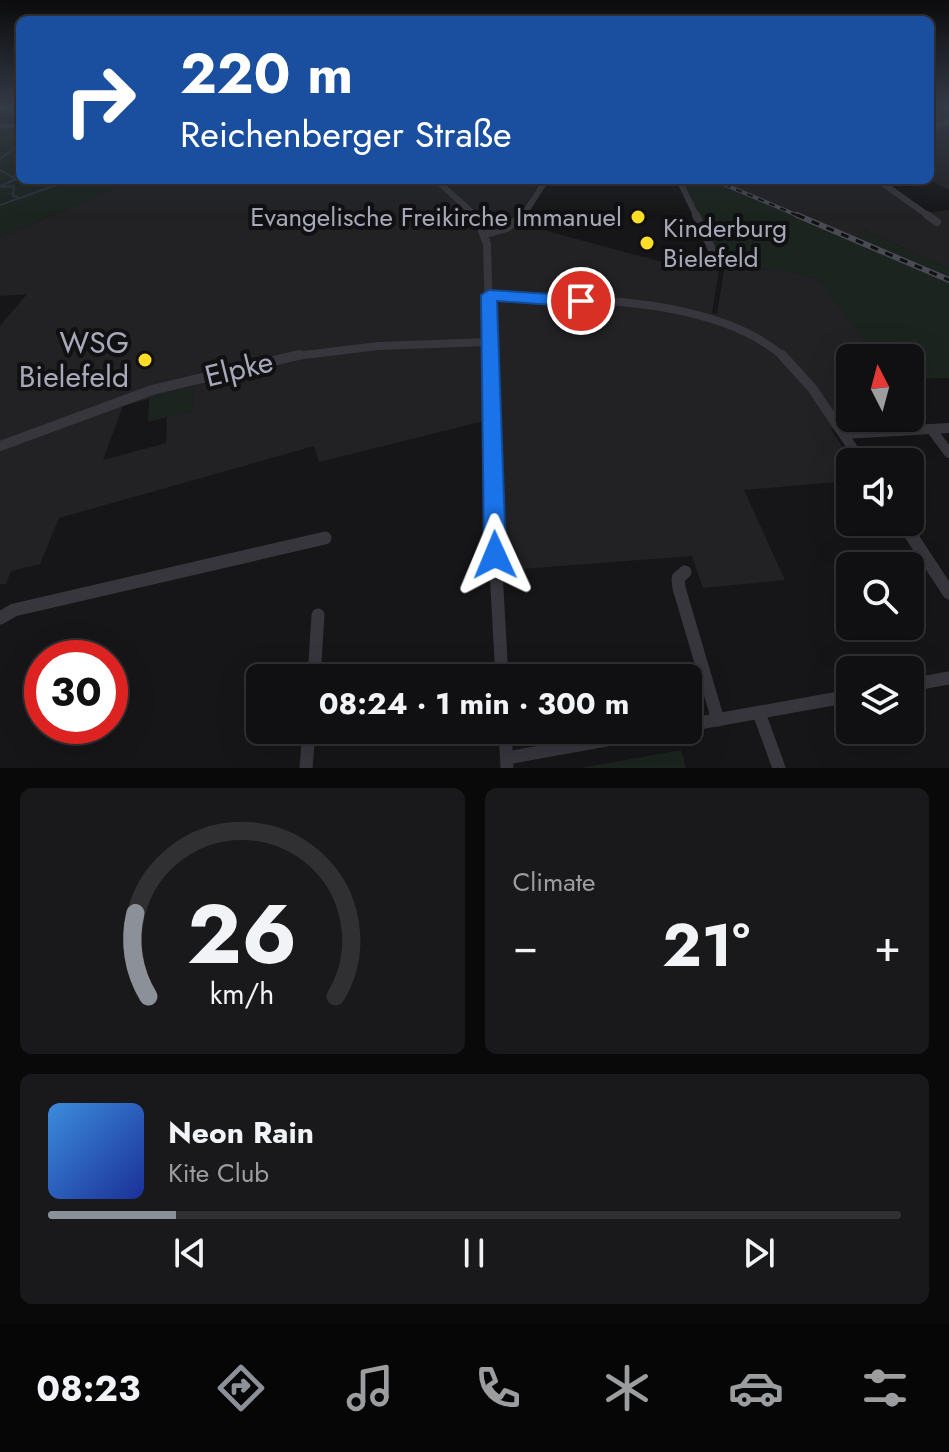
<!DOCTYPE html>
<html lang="en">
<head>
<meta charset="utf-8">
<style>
  body { margin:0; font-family:Jost,sans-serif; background:#19191b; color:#f1f3f6; height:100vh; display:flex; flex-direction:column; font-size:30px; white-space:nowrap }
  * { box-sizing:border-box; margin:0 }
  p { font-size:26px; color:#9c9d9f }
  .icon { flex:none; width:44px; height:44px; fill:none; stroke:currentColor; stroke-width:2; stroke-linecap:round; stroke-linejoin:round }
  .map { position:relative; height:768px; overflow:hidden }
  .panel { display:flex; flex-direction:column; gap:20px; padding:20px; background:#09090a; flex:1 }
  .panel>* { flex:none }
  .hud { position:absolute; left:16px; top:16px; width:918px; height:168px; border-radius:12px; box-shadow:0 8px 32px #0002,0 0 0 2px #303032; background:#1a4fa0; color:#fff; overflow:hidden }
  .needle { width:52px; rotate:354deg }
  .tools { position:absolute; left:836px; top:344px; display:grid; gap:16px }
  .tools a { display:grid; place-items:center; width:88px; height:88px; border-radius:12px; background:#101012; box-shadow:0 8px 32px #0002,0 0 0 2px #303032; font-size:40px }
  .speed { position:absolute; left:24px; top:640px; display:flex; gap:16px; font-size:40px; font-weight:700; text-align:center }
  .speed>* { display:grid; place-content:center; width:104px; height:104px; border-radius:50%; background:#101012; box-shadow:0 8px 32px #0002,0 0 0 2px #303032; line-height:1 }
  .speed .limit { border:12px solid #d22; background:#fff; color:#111 }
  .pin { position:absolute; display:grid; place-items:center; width:68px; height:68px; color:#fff; margin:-34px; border:4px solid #fff; border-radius:50%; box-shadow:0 2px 8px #0007 }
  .me { position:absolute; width:88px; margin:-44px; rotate:359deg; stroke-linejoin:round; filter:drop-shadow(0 0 6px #0008) }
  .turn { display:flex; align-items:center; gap:28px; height:168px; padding:0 32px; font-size:36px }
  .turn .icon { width:104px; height:104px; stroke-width:2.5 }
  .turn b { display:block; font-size:56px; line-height:68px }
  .big { font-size:60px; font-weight:700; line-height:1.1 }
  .panel .tile { flex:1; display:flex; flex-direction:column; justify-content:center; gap:12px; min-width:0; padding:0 28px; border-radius:12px; background:#19191b }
  .panel .dial { align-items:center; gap:0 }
  .dial svg { height:208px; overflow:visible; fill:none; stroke:#303032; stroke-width:7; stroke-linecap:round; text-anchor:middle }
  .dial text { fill:#f1f3f6; stroke:none }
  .song { display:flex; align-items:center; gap:24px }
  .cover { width:96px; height:96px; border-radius:12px; background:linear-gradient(135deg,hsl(210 70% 55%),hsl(230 70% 35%)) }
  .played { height:8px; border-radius:4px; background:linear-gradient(90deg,#8c9099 15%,#303032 15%) }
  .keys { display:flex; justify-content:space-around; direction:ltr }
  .heat { display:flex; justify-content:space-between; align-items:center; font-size:44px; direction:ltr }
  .panel .tiles { flex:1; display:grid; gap:20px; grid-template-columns:1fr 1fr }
  .tile:last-child { grid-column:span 2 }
  .trip { position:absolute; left:246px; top:664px; width:456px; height:80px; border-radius:12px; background:#101012; box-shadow:0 8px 32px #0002,0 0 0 2px #303032; font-weight:700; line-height:80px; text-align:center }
  .menu { display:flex; height:128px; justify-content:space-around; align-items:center; background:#060607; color:#9c9d9f }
  .menu .icon { width:56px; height:56px }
  .menu .selected { color:#8c9099 }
  .menu b { font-size:36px; color:#f1f3f6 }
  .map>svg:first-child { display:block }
</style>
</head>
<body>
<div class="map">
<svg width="949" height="768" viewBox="0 0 949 768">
  <rect width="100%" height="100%" fill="#161618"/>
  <g fill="#222225" fill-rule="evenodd">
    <polygon points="930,112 949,117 949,190 930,180"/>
    <path d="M135,180h51l10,4 6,-4h339l-16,26 -15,15 185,50 24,-1 -7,43 5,1 7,-44 58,-1 38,11 57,78h-27v60h60v-15l14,20 -93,6 21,33 -2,19 -106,9 41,90 -82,8 -11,-32 -185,14 -7,-153 -181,45 -5,-16 -255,72 -19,46 -29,7 -5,13h-6v-258l27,-32 -27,2v-59zM193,387l1,23 -27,7 -1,26 -63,17 20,-54z"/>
    <polygon points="708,180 882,180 924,213 949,210 949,268 864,230 857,237 949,276 949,285"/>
  </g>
  <g fill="#1b241e">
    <polygon points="0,128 20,128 20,180 135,180 0,237"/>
    <polygon points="682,180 708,180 729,188 949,283 949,378 910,379 910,358 877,358 820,280 782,269 724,270 733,268 733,264 715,248"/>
    <polygon points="864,230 949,268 949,276 857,237"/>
    <polygon points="193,386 194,410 148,422 149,399"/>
    <polygon points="681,750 686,768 581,768"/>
  </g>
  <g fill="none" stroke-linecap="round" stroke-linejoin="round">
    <g stroke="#2b323d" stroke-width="2">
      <polyline points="0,159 20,144"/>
      <polyline points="0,170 16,179 0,186"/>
      <polyline points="2,187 14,186 13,196 18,197"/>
      <polyline points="0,205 70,180"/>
    </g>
    <g stroke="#37363d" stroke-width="6">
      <polyline points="930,130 949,121"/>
      <polyline points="436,180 477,217"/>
      <polyline points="679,180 697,217"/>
      <polyline points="878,180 930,217"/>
      <polyline points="522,217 546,180"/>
    </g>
    <g stroke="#37363d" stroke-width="8">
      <polyline points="476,215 487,244 490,357"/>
      <polyline points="696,215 713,252 724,264"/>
      <polyline points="927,215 937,222"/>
      <polyline points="486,234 507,228 523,215"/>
      <path d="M489,295c90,5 224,0 295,62"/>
      <polyline points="288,357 378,346 489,342"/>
    </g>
    <g stroke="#37363d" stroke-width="10">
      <polyline points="490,355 495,537"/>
      <polyline points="782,355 812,388 862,462"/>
      <polyline points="931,429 949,453"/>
      <polyline points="844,434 949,428"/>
      <polyline points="0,446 152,390 299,355"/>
      <polyline points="902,522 912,537"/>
    </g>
    <g stroke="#37363d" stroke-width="13">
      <polyline points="494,535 502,678"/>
      <polyline points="911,535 949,593"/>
      <polyline points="685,572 678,578 679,588 718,720"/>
      <polyline points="0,618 14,610 325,538"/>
      <polyline points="314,678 318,615"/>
      <polyline points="910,685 949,678"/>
      <polyline points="759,713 779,768"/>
      <polyline points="688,725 850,696"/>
      <polyline points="505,730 507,768"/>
      <polyline points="507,758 661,730"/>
      <polyline points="306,768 309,730"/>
    </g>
    <rect fill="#37363d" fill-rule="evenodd" x="0" y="124" width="20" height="4"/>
    <g stroke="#494a53" stroke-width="4">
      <polyline id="rail-far1" points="714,180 801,217"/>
    </g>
    <g stroke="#494a53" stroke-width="6">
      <polyline id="rail" points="797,215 949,280"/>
    </g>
    <use href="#rail-far1" stroke="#111113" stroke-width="2" stroke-dasharray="6" stroke-linecap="butt"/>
    <use href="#rail" stroke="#111113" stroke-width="3" stroke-dasharray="8" stroke-linecap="butt"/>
  </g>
  <linearGradient id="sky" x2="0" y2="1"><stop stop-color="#0c0c0d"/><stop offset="0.5" stop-color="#363c48"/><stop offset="1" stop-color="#363c48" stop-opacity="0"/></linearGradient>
  <rect width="949" height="215" fill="url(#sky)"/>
  <polygon fill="#1a73e8" stroke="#114b97" stroke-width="2" points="489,290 581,296 589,301 581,307 497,301 506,555 503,563 495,567 487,563 484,555 481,295"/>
  <g fill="#ffde27" stroke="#111113" stroke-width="3">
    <circle cx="638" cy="217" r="8"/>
    <circle cx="647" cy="243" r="8"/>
    <circle cx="145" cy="360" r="8"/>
  </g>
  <g text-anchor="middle" stroke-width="8" stroke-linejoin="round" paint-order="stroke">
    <g font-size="26" fill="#a7a9b9" stroke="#111113" text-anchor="end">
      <text x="622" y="226">Evangelische Freikirche Immanuel</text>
      <text x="663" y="237" text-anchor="start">Kinderburg<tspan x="663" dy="30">Bielefeld</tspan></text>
    </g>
    <g font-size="30" fill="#a7a9b9" stroke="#111113" text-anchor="end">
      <text x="129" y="353">WSG<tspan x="129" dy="34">Bielefeld</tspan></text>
    </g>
    <g font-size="30" fill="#a7a9b9" stroke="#111113">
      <text transform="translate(239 369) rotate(-14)" y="10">Elpke</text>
    </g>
  </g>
</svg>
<div class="tools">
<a><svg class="needle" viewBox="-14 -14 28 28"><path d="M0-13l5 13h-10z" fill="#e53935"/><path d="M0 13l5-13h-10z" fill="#9c9d9f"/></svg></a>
<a><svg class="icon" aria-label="sound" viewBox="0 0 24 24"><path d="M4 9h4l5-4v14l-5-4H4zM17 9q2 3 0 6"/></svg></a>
<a><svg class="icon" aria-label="search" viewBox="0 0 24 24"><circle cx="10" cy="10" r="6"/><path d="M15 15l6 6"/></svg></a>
<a><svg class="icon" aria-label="layers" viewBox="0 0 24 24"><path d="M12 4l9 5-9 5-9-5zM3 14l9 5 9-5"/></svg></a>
</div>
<div class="speed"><div class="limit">30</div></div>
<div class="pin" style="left:581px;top:301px;background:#d93025"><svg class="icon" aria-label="arrive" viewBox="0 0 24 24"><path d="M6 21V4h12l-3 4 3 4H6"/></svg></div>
<svg class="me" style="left:495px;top:555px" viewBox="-20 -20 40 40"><path d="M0-17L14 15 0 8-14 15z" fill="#1a73e8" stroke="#fff" stroke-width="4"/></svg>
<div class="trip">08:24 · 1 min · 300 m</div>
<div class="hud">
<div class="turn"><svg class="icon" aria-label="right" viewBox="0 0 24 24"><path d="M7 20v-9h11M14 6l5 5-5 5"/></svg><div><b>220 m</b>Reichenberger Straße</div></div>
</div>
</div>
<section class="panel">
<div class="tiles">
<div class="tile dial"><svg viewBox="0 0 100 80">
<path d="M14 69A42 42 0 1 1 86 69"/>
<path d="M14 69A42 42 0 0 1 9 37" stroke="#8c9099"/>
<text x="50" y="56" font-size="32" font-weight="700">26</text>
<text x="50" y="72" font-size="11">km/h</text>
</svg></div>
<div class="tile"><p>Climate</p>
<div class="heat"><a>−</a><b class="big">21°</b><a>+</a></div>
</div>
<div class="tile">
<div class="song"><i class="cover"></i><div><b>Neon Rain</b><p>Kite Club</p></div></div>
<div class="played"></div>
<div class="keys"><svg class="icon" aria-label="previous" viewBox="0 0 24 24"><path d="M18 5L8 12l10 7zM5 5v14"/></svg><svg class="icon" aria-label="pause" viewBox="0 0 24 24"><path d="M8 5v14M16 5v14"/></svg><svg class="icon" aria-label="next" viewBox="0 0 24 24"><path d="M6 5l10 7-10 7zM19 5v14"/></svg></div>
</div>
</div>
</section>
<nav class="menu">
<b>08:23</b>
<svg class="icon selected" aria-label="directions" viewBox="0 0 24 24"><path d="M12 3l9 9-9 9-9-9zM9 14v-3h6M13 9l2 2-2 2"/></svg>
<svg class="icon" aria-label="music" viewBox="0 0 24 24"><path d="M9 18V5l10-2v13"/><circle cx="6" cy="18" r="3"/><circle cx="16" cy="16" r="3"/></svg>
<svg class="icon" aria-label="phone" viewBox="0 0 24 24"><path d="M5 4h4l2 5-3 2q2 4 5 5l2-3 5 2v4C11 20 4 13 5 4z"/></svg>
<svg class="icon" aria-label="climate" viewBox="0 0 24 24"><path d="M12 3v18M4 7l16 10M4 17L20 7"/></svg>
<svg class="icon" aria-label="car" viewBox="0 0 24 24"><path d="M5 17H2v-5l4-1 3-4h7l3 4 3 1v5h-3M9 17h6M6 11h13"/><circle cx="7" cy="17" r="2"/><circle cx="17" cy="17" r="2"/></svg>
<svg class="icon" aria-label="filters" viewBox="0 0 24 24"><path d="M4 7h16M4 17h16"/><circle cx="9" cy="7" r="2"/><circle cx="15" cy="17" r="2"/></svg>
</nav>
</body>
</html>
